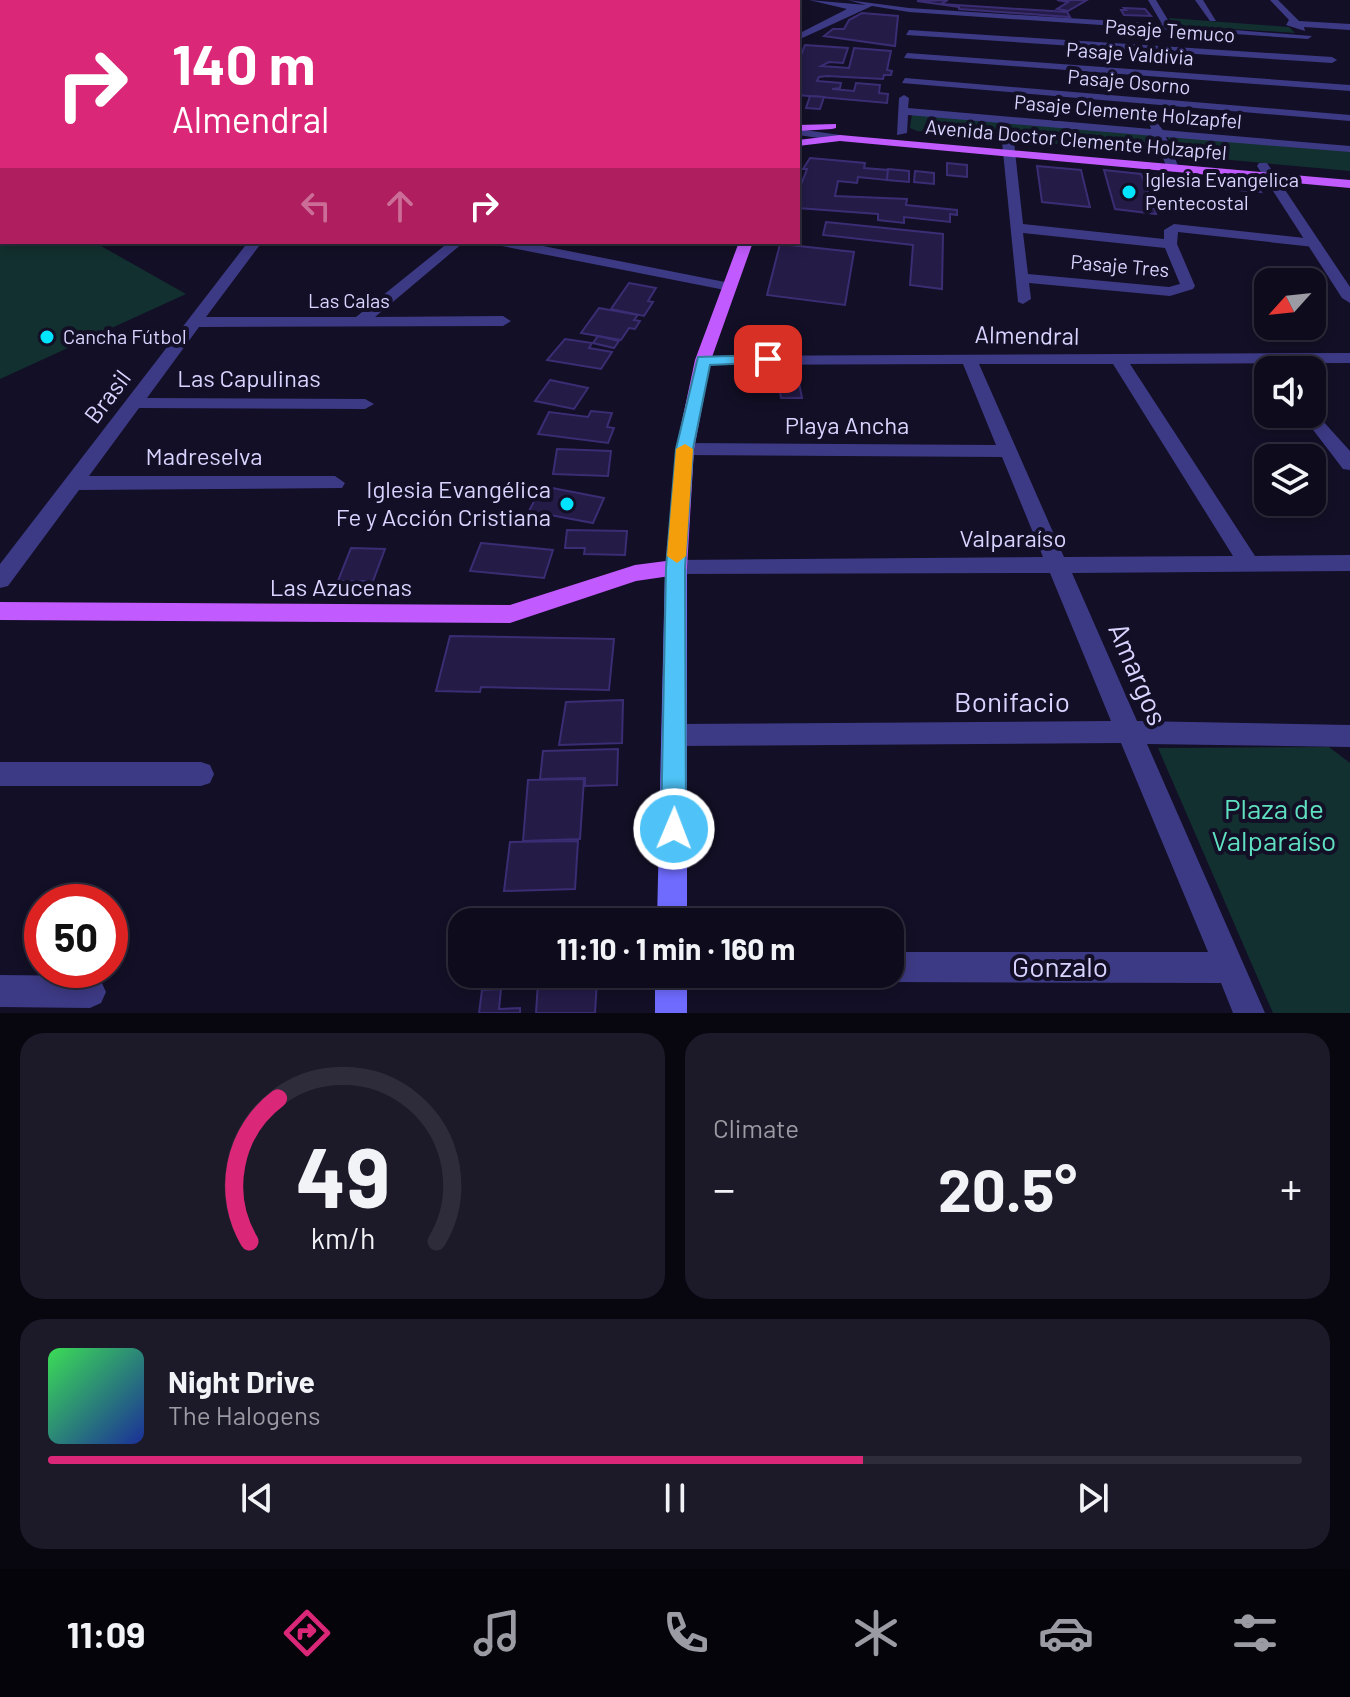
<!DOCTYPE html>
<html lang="en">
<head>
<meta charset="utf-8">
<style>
  body { margin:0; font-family:Barlow,sans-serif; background:#1c1929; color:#f1f3f6; height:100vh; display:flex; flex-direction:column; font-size:30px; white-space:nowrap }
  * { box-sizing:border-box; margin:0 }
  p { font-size:26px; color:#9b9ba3 }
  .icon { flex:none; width:44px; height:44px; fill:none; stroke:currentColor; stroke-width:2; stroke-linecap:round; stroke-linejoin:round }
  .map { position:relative; height:1013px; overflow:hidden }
  .side { display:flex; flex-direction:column; gap:20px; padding:20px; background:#08060f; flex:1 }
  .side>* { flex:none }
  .guide { position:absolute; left:0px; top:0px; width:800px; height:244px; box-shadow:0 4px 12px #0003,0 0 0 2px #2e2b3b; background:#db2777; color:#fff; overflow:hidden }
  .needle { width:52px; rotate:243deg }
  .tools { position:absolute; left:1254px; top:268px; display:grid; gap:16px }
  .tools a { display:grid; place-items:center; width:72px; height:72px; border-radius:16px; background:#0e0b1c; box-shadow:0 4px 12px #0003,0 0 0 2px #2e2b3b; font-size:40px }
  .speed { position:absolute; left:24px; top:884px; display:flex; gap:16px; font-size:40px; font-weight:700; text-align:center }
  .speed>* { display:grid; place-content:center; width:104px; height:104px; border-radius:50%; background:#0e0b1c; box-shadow:0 4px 12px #0003,0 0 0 2px #2e2b3b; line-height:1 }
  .speed .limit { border:12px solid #d22; background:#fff; color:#111 }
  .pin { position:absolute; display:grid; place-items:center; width:68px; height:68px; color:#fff; margin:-34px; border-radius:16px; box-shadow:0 4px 12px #0006 }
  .me { position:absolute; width:88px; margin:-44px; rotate:1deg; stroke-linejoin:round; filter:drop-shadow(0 0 6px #0008) }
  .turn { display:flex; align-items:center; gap:28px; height:168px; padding:0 40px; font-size:36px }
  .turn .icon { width:104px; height:104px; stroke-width:2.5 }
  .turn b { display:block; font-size:56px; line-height:68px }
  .lanes { display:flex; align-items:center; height:76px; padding:0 40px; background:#0003; justify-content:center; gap:40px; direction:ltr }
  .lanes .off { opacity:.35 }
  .big { font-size:60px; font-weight:700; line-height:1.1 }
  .side .widget { flex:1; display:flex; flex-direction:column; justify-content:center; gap:12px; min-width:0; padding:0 28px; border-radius:24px; background:#1c1929 }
  .side .dial { align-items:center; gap:0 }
  .dial svg { height:208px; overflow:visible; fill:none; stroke:#2e2b3b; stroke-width:7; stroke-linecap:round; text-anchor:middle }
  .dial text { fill:#f1f3f6; stroke:none }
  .song { display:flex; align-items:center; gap:24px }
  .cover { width:96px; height:96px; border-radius:12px; background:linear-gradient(135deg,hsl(130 70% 55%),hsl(230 70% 35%)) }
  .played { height:8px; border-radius:4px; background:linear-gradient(90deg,#db2777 65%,#2e2b3b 65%) }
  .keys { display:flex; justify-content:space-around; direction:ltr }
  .heat { display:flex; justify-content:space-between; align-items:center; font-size:44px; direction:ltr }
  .side .tiles { flex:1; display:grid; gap:20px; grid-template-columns:1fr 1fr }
  .widget:last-child { grid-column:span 2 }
  .trip { position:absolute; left:448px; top:908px; width:456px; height:80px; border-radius:24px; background:#0e0b1c; box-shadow:0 4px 12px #0003,0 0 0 2px #2e2b3b; font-weight:700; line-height:80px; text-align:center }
  .tab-bar { display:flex; height:128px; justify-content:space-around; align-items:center; background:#06040b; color:#9b9ba3 }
  .tab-bar .icon { width:56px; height:56px }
  .tab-bar .current { color:#db2777 }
  .tab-bar b { font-size:36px; color:#f1f3f6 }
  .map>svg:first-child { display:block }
</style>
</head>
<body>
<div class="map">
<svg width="1350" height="1013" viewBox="0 0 1350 1013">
  <rect width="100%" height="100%" fill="#130f26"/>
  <g fill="#12302f">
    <polygon points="0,0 302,0 2,2 0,92"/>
    <polygon points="1169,18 1289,27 1295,33 1172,25"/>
    <polygon points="912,114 1154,134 1163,154 917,131 910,128"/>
    <polygon points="1167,136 1350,151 1350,171 1187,156 1174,152"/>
    <polygon points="0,226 2,242 94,242 186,294 0,379"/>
    <polygon points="1329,747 1350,763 1350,1013 1273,1013 1158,748"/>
  </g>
  <g fill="#241b47" stroke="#3b2d73" stroke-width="2">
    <polygon points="948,0 941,4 1067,12 1070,17 959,9 959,7 917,1"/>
    <polygon points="1057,0 1087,0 1068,11 1057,9 1068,2"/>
    <polygon points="1124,8 1145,9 1151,16 1124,15 1121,10 1126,10"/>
    <polygon points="862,13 898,16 895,46 824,36 833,29 844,29 849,20"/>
    <polygon points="805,45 848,48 843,63 829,62 821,66 849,68 854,48 891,51 887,70 892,71 891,75 884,75 883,79 827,76 819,77 817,81 841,83 840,88 832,89 854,91 856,83 880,85 879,93 888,94 887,103 798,95 798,63"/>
    <polygon points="810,96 824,97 820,109 806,108"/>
    <polygon points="810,158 865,163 864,168 888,170 887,180 858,177 857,183 838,181 835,196 907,199 906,205 957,210 957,215 950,214 950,222 904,217 904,223 878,220 878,214 798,208 798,193 807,169 803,169"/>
    <polygon points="947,163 967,165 967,177 947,175"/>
    <polygon points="1037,166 1081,170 1090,207 1042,202"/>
    <polygon points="888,169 909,171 909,182 887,180"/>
    <polygon points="1104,170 1141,174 1156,214 1115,209"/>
    <polygon points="915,171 934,173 934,184 914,182"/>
    <polygon points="1155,174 1255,183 1261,192 1159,183"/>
    <polygon points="826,222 943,234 942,289 910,285 913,245 823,235"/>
    <polygon points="780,244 854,252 845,305 767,295"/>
    <polygon points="629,283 656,288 648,301 653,302 644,316 611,309"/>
    <polygon points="599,308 638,315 634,320 640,321 635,329 629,328 621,340 581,333"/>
    <polygon points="598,336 619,341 614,348 593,343"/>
    <polygon points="565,339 592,343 589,348 612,352 601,369 547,360"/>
    <polygon points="777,372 797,372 802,398 781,398"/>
    <polygon points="550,380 588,388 574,409 535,401"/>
    <polygon points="591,411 612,413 607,427 614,428 608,443 538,434 549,412 588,417"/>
    <polygon points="557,449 611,451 608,476 553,474"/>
    <polygon points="542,486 604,498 593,523 529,511"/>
    <polygon points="567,530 627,531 625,555 584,554 585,548 565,548"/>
    <polygon points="481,543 553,550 544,578 470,571"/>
    <polygon points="351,548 385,549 373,581 338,581"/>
    <polygon points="450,636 614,639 609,690 481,687 480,692 436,691"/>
    <polygon points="623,700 622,743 559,745 566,702"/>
    <polygon points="618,749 617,785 585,786 585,778 540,779 543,751"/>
    <polygon points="584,779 580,839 523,841 528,780"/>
    <polygon points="578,841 575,889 504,891 510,842"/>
    <polygon points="537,907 604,908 603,922 535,922"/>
    <polygon points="597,980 595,1013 536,1013 538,982"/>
    <polygon points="501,989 499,1009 520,1008 520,1013 479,1013 482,990"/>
  </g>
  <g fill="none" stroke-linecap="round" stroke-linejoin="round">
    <g fill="#3d3a85" fill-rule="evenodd">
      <polygon points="809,0 866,5 848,0 909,8 1162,24 1148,0 1156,0 1171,25 1312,36 1308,39 909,12 872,6 798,40 798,34 847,9"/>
      <polygon points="1195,0 1203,0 1216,21 1210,21"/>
      <polygon points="1270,0 1278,0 1299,21 1350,24 1350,30 1304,27 1305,31 1286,25 1289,20"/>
      <polygon points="909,30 1332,57 1337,60 1332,63 906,35"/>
      <polygon points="907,53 1350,85 1350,91 904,58"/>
      <polygon points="905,78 1350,115 1350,121 902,83"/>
      <polygon points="904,95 909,98 908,108 1151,129 1149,122 1154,119 1163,130 1350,146 1350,152 1166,137 1179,168 1173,172 1167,168 1154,136 908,115 907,133 897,135 899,98"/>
      <path d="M1008,139l6,3 9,82 141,15v-9l10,-6 140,15 7,4 -7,4 -136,-15 -1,12 18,42 -2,3 -23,7 -141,-13 2,16 -8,5 -5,-2 -16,-160zM1023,233l142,15 15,36 -11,3 -141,-13z"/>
      <polygon points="248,242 262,242 206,317 356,317 449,242 464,242 375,317 503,316 511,321 503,326 199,327 147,398 365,399 374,404 365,409 139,408 89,476 335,476 345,483 342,488 79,490 8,586 0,588 0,564"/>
      <polygon points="495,242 523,242 730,283 737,287 730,291 502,246"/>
      <path d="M1350,353v10l-220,1 125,192 95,-1v16l-278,2 65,148 213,4v22l-203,-3 118,269h-32l-12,-30 -331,-1 -11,-4 -2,-4h13v-22h318l-87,-209 -446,3 -9,-3 -4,-8 4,-8 9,-3 436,-3 -61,-148 -382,1 -3,-6 3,-6 8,-2 367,-3 -41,-100 -317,-2 -9,-6 9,-6 311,2 -33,-81 -260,1 -6,-1v-8zM979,364h134l120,192 -169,1z"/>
      <polygon points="1312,409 1350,451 1350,470 1343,469 1301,414 1312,414"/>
      <polygon points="0,762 201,762 210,765 214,774 210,783 201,786 0,786"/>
      <polygon points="0,975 90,976 101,981 106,992 101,1003 90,1008 0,1007"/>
    </g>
    <g fill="#3d3a85" fill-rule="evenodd">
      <polygon points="645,0 657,0 644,2"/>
      <polygon points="798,129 840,135 846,138 840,141 798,135"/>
      <polygon points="1259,163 1267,163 1350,287 1350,303 1342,298 1257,166"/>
    </g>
    <g fill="#6f6bff" fill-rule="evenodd">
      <polygon points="0,103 2,103 0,110"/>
      <polygon points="676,560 684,562 687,568 687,922 657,922 665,568 668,562"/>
      <rect x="655" y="974" width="32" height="39"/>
    </g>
    <g fill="#c25bff" fill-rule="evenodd">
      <polygon points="836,124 836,128 832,129 798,131 798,125"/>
      <polygon points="840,135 1350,180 1350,188 840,141 798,146 798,140"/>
      <polygon points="739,242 753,242 711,360 694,449 687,568 684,574 636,581 510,623 0,620 0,602 510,605 635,565 666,561 676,449 695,360"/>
    </g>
  </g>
  <polygon fill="#4fc3f7" stroke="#337fa1" stroke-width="2" points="768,355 773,356 773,362 710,365 693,449 685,568 686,829 683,838 674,841 665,838 661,829 666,568 676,449 698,357"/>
  <polygon fill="#f59e0b" points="685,444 693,449 686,556 677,563 667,556 676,449"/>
  <g fill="#00e5ff" stroke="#130f26" stroke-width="3">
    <circle cx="1129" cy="192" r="8"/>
    <circle cx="47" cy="337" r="8"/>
    <circle cx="567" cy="504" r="8"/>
  </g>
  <g text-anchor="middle" stroke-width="8" stroke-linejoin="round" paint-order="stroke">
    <g font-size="20" fill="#d9d4ff" stroke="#130f26">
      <text transform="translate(1170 31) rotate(4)" y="7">Pasaje Temuco</text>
      <text transform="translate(1130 54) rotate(4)" y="7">Pasaje Valdivia</text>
      <text transform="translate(1129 82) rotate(5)" y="7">Pasaje Osorno</text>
      <text transform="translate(1128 112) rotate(5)" y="7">Pasaje Clemente Holzapfel</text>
      <text transform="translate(1076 140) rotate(5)" y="7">Avenida Doctor Clemente Holzapfel</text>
      <text transform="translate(1120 266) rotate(5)" y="7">Pasaje Tres</text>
      <text x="349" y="308">Las Calas</text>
    </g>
    <g font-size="20" fill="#d9d4ff" stroke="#130f26" text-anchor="start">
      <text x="1145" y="187">Iglesia Evangelica<tspan x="1145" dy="23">Pentecostal</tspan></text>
      <text x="63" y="344">Cancha Fútbol</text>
    </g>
    <g font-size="24" fill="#d9d4ff" stroke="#130f26">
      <text transform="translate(1027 336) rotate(1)" y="8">Almendral</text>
      <text x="249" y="387">Las Capulinas</text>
      <text transform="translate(108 397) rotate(-53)" y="8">Brasil</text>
      <text x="847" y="434">Playa Ancha</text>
      <text x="204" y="465">Madreselva</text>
      <text x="1013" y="547">Valparaíso</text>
      <text x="341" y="596">Las Azucenas</text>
    </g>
    <g font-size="24" fill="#d9d4ff" stroke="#130f26" text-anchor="end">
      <text x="551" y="498">Iglesia Evangélica<tspan x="551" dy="28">Fe y Acción Cristiana</tspan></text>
    </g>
    <g font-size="28" fill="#d9d4ff" stroke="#130f26">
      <text transform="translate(1138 674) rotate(67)" y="10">Amargos</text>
      <text x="1012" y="712">Bonifacio</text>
      <text x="1060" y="977">Gonzalo</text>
    </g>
    <g font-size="28" fill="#5fe0c0" stroke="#130f26">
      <text x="1274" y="819">Plaza de<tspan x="1274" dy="32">Valparaíso</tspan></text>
    </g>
  </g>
</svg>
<div class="tools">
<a><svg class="needle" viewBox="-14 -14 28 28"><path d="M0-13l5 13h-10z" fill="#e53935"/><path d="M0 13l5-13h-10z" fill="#9b9ba3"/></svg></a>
<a><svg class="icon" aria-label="sound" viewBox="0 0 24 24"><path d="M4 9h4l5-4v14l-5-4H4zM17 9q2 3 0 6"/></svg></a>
<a><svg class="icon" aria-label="layers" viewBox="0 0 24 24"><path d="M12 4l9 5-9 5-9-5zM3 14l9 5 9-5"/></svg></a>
</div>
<div class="speed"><div class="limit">50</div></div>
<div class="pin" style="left:768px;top:359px;background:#d93025"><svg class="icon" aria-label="arrive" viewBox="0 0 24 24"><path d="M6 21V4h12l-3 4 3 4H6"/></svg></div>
<svg class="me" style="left:674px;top:829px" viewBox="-20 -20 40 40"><circle r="17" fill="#4fc3f7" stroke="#fff" stroke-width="3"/><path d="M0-11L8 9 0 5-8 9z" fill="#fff"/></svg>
<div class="trip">11:10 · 1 min · 160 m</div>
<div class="guide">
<div class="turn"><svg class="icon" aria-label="right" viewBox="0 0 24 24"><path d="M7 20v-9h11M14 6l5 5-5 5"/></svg><div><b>140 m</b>Almendral</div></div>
<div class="lanes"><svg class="icon off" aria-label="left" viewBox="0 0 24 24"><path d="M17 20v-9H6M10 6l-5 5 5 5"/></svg><svg class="icon off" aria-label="ahead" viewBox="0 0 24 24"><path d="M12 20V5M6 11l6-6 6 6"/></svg><svg class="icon" aria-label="right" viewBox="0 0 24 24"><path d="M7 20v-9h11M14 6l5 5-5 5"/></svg></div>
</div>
</div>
<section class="side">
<div class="tiles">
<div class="widget dial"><svg viewBox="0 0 100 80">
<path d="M14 69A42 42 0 1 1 86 69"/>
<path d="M14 69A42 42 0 0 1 25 14" stroke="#db2777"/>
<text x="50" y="56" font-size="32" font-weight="700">49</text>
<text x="50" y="72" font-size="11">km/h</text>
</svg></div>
<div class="widget"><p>Climate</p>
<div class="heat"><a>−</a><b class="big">20.5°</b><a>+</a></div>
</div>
<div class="widget">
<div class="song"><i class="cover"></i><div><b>Night Drive</b><p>The Halogens</p></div></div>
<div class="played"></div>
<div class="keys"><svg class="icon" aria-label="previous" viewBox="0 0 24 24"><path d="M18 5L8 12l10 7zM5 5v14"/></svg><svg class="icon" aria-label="pause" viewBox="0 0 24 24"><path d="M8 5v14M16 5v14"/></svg><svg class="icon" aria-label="next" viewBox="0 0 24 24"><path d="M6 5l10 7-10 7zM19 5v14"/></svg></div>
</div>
</div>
</section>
<nav class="tab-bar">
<b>11:09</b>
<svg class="icon current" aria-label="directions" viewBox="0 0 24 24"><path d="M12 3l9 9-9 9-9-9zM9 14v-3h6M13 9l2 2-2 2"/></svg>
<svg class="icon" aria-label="music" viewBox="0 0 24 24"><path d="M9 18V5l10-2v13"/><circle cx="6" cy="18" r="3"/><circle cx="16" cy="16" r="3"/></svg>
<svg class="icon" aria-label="phone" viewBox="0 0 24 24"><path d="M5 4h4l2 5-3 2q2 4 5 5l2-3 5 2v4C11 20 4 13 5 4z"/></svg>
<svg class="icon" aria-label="climate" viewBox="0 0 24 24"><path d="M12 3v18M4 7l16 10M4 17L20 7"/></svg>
<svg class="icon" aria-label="car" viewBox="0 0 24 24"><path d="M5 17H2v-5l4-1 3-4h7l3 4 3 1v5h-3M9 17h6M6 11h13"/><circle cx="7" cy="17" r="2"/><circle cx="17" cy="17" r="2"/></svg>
<svg class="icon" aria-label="filters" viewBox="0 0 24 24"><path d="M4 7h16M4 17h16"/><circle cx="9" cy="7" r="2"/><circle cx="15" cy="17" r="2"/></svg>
</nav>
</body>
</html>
